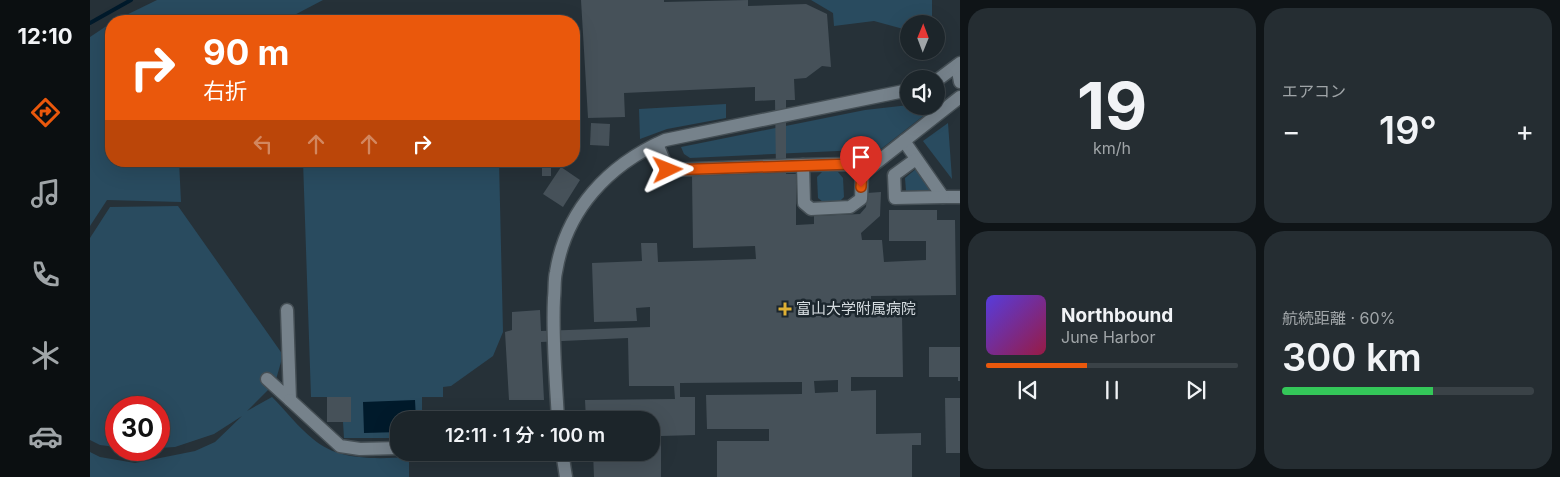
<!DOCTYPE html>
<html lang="ja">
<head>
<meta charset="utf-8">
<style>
  body { margin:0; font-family:Inter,"Noto Sans JP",sans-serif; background:#252d32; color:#f1f3f6; height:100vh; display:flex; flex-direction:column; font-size:19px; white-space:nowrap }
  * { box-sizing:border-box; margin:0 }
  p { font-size:16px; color:#a0a5a8 }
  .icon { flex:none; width:28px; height:28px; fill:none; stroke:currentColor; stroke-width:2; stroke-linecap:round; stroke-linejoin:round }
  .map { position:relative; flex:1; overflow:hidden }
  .drawer { display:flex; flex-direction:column; gap:8px; padding:8px; background:#0f1417; width:600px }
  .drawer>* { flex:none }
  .hud { position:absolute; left:15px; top:15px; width:475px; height:152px; border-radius:20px; box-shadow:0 5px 20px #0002,0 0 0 1px #3a4247; background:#ea580c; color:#fff; overflow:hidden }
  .needle { width:32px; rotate:1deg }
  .buttons { position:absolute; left:810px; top:15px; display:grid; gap:10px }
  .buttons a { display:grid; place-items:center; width:45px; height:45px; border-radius:50%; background:#1c252a; box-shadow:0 5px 20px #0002,0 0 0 1px #3a4247; font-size:25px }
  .speed { position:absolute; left:15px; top:396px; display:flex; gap:10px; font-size:25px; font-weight:700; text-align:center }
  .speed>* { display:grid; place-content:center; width:65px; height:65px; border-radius:50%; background:#1c252a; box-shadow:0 5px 20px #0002,0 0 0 1px #3a4247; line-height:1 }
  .speed .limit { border:8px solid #d22; background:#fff; color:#111 }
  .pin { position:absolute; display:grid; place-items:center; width:42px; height:42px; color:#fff; margin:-51px -21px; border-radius:50% 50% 50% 0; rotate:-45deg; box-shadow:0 0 5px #0007 }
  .pin .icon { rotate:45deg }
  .me { position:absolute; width:55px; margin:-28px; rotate:88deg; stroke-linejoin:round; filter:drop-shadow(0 0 4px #0008) }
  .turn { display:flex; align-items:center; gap:18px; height:105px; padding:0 15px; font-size:22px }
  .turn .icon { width:65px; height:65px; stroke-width:2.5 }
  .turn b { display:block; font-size:35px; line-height:42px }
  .lanes { display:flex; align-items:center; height:48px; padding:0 15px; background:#0003; justify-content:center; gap:25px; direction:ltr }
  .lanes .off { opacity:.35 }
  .big { font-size:38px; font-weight:600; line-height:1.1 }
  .drawer .card { flex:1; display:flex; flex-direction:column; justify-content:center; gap:8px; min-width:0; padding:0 18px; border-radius:20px; background:#252d32 }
  .drawer .dial { align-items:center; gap:0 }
  .dial b { font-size:65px; line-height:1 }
  .song { display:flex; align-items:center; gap:15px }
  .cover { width:60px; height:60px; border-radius:8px; background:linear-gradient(135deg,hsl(250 70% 55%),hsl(340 70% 35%)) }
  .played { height:5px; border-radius:2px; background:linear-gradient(90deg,#ea580c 40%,#3a4247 40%) }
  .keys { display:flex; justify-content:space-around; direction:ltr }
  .heat { display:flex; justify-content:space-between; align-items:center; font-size:28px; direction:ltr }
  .charge { height:8px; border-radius:4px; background:linear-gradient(90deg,#34c759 60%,#3a4247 0) }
  .drawer .tiles { flex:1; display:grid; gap:8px; grid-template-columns:repeat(2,1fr) }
  .trip { position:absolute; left:300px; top:411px; width:270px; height:50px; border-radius:20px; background:#1c252a; box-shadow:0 5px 20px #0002,0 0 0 1px #3a4247; font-weight:600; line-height:50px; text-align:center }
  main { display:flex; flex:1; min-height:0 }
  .tabs { display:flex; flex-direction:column; width:90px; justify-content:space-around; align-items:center; background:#0b0f11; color:#a0a5a8 }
  .tabs .icon { width:35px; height:35px }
  .tabs .on { color:#ea580c }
  .tabs b { font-size:22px; color:#f1f3f6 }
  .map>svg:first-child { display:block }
</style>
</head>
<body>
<main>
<nav class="tabs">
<b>12:10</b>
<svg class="icon on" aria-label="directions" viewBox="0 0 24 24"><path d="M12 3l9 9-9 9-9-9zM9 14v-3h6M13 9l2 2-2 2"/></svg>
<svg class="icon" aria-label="music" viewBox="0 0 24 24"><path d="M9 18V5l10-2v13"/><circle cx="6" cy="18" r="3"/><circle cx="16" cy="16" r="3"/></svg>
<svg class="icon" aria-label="phone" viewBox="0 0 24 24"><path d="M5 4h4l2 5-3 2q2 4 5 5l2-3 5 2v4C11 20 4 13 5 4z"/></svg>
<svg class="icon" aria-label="climate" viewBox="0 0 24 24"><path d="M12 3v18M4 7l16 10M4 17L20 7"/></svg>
<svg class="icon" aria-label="car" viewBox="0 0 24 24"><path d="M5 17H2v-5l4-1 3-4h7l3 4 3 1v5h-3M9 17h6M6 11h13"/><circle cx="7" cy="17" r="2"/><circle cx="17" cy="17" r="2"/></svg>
</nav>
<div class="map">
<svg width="870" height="477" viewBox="0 0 870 477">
  <rect width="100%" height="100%" fill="#263138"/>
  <g fill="#294b5f">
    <polygon points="67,0 233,0 193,21 24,21"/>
    <polygon points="721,0 842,0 842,24 819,24 819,30 817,30 784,21 744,26 743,13"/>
    <polygon points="21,23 21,161 89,161 91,202 17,200 0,226 0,37"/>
    <polygon points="636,104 636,118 577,129 550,139 549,109"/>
    <polygon points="819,105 846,106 791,149 600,158 594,154 591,147 775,110"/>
    <polygon points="858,123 862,179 833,141"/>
    <polygon points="213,161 409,161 413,332 403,356 361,386 353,387 353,397 332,397 332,420 309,420 309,438 254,438 253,422 261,421 261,397 221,397"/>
    <polygon points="827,168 842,190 816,191 815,178"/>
    <polygon points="732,172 748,172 753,178 754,197 749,202 733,202 728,198 727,177"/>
    <path d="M88,206l105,149 -8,28 -28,28 25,-14c14,14 26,30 41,42 25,22 64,20 96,18v20h-319v-25l10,5 35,6 60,-12 20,-9 27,-26 -28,18 -39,13 -16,1v-40h-43v39l-16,-2 -10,-5v-202l20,-31z"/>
  </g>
  <polygon fill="#001a2b" points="325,400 326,420 309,420 309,432 274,433 273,402"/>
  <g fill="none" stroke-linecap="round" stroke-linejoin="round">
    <polyline stroke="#001a2b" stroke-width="4" points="0,23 41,0"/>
  </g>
  <g fill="#465159" fill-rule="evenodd">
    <path d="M491,0h83v2l84,-2v6l58,-2 21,10 4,53 -9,-1 -16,12 -12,1 1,21h-9v74h10v51l18,-1v-8l46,-2 6,-7 1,-14 14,-1 -1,24 -19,17 1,7h20l2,22 42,-2v-19h-37v-31h48v10h18l1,75 -85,1v19h31l1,62h-52v14l25,-1v44l45,-1v12h-9v32h-195v-36h52v-12h-62l-1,-34 96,-1v-12l-122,1v14h15v38l-34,1v41h-67l-1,-25h58l2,-2 -2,-30h-65l-1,-20 90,-1 -1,-13h-45l-1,-48 -87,4 3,58h-35l-4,-68 7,-2v-18l28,-2 1,21 109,-4v-20l-14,1 1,13 -43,1 -2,-59 50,-2 -1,-18h16l1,19 98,-3 -1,-13 -62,2 -1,-72 84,-3 -1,-73 -20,1v-14l-131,6 1,24 -37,1zM748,380v12l-23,1 -1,-12z"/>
    <polygon points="501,123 520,124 519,146 500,145"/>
    <rect x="452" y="163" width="9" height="13"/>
    <polygon points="471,167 490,180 473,207 453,194"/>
    <polygon points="839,347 870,347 870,381 868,381 868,377 839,377"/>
    <rect x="237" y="397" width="24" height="25"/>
    <polygon points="855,398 870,398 870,453 856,453"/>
  </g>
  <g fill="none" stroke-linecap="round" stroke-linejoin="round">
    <g stroke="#454f55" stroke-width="15">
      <g id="minor">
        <polyline points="867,66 870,82"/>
        <polyline points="846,81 870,63"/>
        <polyline points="814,141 853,197 870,197"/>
        <polyline points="567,144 578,170 713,165"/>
        <polyline points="826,159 804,175 805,198 853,197"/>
        <polyline points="772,174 762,164 713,165 714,203 721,209 760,207 771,199 772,174 870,97"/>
        <polyline points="177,379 200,400 197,310"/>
        <polyline points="200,400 250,446 270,449 309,448"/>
        <path d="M468,420c-2,-40 -6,-81 -4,-122 1,-8 0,-18 2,-26 10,-62 52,-107 109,-132l244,-50"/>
        <polyline points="472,452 476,477"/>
      </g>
    </g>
    <use href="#minor" stroke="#76828b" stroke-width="12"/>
  </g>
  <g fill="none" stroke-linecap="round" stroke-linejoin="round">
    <g stroke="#983908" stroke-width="12">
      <polyline id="route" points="578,170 762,164 772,174 771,187"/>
    </g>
    <use href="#route" stroke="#ea580c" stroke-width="9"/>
  </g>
  <path fill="#dfb034" stroke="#1c272e" stroke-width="2" d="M692.5 301.5h5v5h5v5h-5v5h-5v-5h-5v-5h5z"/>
  <g text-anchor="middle" stroke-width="5" stroke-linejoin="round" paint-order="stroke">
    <g font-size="15" fill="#d4dbdf" stroke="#1c272e" text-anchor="start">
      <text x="706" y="314">富山大学附属病院</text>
    </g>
  </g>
</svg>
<div class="buttons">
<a><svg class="needle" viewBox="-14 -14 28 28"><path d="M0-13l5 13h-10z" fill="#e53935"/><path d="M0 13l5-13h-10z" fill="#a0a5a8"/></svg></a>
<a><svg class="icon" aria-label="sound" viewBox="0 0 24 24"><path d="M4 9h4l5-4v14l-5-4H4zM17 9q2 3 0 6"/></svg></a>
</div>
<div class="speed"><div class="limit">30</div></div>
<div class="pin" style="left:771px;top:187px;background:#d93025"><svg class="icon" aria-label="arrive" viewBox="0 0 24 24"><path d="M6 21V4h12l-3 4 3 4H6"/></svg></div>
<svg class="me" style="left:578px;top:170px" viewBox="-20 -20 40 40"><path d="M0-17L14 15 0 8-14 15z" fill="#ea580c" stroke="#fff" stroke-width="4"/></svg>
<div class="trip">12:11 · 1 分 · 100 m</div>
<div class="hud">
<div class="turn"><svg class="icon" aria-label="right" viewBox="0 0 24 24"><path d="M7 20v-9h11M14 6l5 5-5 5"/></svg><div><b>90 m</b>右折</div></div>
<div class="lanes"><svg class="icon off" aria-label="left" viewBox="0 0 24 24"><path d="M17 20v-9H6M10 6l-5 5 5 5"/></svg><svg class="icon off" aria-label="ahead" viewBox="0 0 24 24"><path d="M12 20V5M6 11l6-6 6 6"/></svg><svg class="icon off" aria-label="ahead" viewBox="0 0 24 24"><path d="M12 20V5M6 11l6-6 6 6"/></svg><svg class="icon" aria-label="right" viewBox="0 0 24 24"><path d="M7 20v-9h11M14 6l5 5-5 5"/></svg></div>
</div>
</div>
<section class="drawer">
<div class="tiles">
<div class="card dial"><b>19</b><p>km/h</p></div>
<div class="card"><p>エアコン</p>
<div class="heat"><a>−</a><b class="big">19°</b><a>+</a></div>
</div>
<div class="card">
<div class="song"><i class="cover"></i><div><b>Northbound</b><p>June Harbor</p></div></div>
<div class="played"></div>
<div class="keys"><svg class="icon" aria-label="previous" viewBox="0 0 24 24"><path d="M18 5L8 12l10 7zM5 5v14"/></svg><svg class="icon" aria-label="pause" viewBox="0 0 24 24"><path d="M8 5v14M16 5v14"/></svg><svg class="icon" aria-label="next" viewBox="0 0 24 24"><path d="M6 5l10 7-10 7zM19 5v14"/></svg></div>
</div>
<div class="card"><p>航続距離 · 60%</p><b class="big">300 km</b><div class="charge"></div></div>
</div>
</section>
</main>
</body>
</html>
